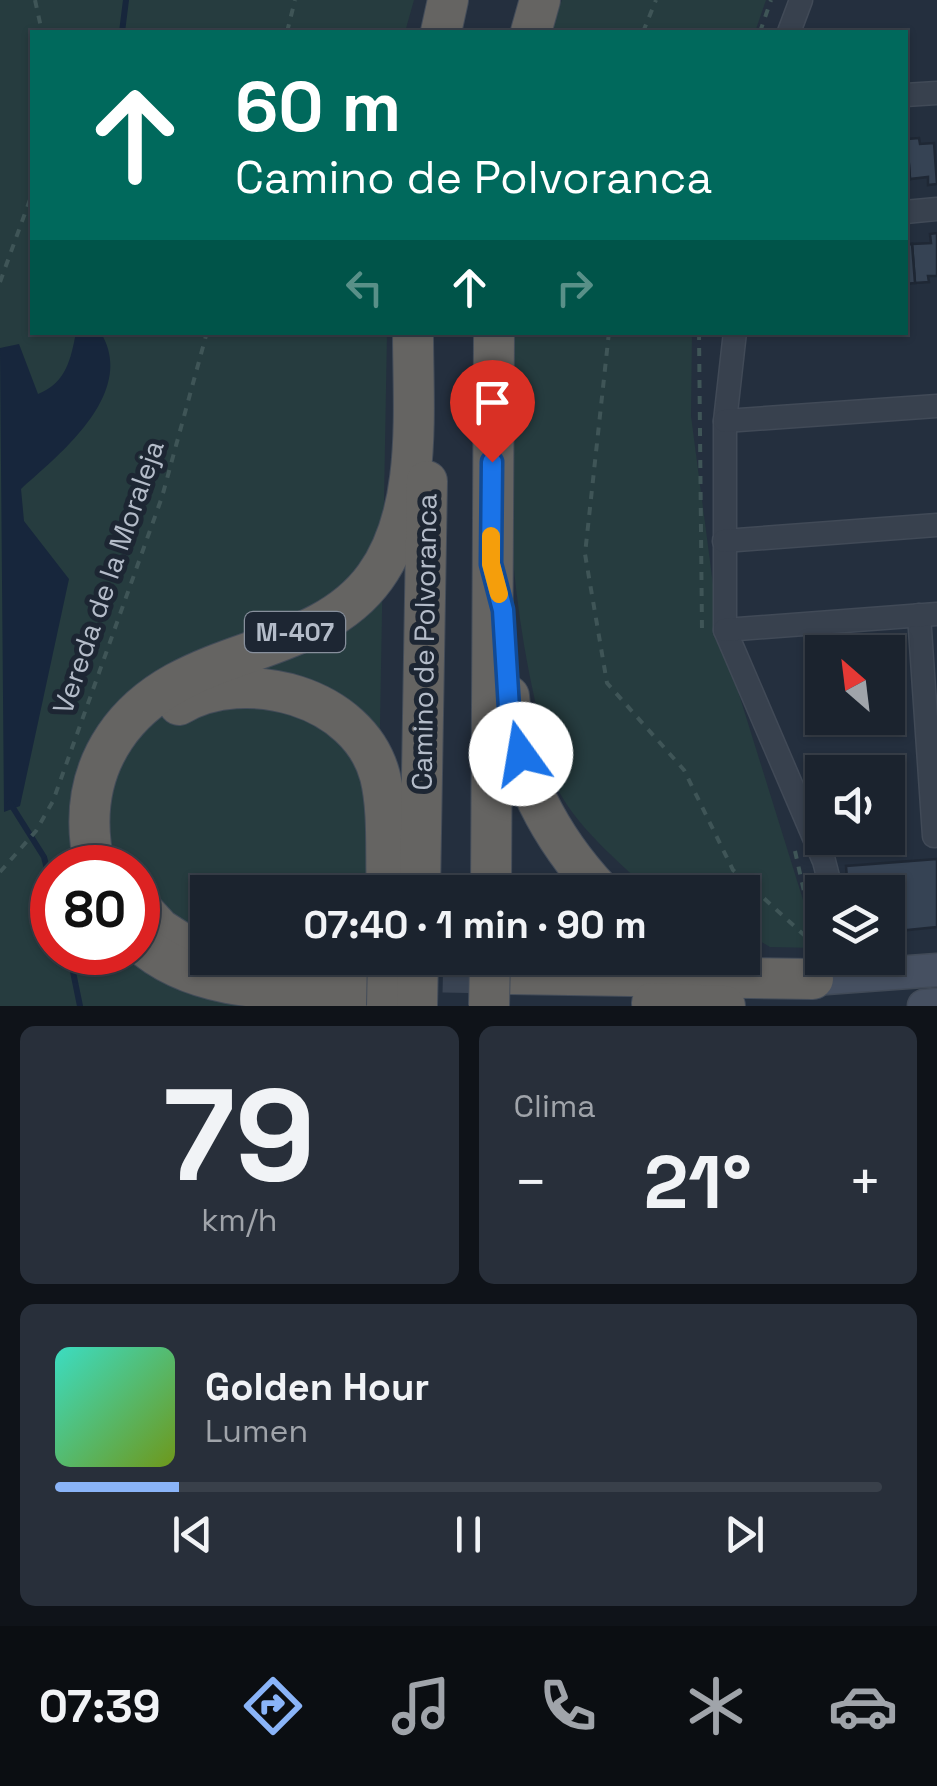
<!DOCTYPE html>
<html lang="es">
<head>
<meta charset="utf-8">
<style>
  body { margin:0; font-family:"Space Grotesk",sans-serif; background:#282f3a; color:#f1f3f6; height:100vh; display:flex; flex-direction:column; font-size:38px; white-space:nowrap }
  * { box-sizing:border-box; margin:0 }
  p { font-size:32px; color:#a0a4aa }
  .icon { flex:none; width:55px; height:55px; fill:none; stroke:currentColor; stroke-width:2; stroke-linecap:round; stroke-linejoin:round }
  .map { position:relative; height:1006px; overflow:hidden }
  .drawer { display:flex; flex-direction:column; gap:20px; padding:20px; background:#0f1319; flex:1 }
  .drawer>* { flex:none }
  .banner { position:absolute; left:30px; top:30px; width:878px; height:305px; border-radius:0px; box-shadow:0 2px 8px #0004,0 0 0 2px #39404a; background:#00695c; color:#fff; overflow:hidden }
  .needle { width:65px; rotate:332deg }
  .controls { position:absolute; left:805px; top:635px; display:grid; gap:20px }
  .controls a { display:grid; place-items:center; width:100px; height:100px; border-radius:0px; background:#1b232e; box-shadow:0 2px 8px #0004,0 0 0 2px #39404a; font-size:50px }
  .speed { position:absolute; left:30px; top:845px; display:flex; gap:20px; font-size:50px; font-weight:700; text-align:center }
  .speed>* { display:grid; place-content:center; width:130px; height:130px; border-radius:50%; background:#1b232e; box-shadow:0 2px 8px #0004,0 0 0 2px #39404a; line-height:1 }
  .speed .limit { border:15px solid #d22; background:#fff; color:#111 }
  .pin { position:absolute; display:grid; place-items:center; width:85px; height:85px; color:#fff; margin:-102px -42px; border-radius:50% 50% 50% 0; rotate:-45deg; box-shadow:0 0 10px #0007 }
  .pin .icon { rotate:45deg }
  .me { position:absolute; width:110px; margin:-55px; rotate:347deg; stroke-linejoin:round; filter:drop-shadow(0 0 8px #0008) }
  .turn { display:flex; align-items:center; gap:35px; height:210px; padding:0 40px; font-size:45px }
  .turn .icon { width:130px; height:130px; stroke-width:2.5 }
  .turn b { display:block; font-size:70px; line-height:85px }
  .lanes { display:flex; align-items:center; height:95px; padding:0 40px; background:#0003; justify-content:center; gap:50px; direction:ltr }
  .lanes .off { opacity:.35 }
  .big { font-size:75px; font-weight:800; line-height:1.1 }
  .drawer .tile { flex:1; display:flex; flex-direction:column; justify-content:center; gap:15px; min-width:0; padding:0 35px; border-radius:15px; background:#282f3a }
  .drawer .dial { align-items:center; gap:0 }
  .dial b { font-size:130px; line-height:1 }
  .song { display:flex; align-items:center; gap:30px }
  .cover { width:120px; height:120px; border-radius:15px; background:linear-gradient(135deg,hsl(170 70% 55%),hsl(80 70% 35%)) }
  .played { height:10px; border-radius:5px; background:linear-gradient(90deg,#8ab4f8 15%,#39404a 15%) }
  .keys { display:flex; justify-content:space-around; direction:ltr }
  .heat { display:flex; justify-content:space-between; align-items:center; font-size:55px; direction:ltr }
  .drawer .tiles { flex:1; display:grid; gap:20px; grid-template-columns:1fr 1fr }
  .tile:last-child { grid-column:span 2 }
  .trip { position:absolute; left:190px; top:875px; width:570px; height:100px; border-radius:0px; background:#1b232e; box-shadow:0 2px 8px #0004,0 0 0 2px #39404a; font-weight:800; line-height:100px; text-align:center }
  .tabs { display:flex; height:160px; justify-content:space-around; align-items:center; background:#0b0e12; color:#a0a4aa }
  .tabs .icon { width:70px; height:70px }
  .tabs .selected { color:#8ab4f8 }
  .tabs b { font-size:45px; color:#f1f3f6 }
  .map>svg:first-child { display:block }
</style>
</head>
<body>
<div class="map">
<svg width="937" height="1006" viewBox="0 0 937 1006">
  <rect width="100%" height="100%" fill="#242f3e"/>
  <g fill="#263c3f" fill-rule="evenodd">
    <path d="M0,0h414l-9,32h-373v300l355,1 -10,559h-169v66h167l-1,48h-374zM52,868h86v84h-86z"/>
    <polygon points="562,0 766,0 755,32 550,32"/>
    <path d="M511,333h181l-1,83 28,214 99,318 -48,-1 -27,-16 -1,-39h-91c-30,-28 -79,-69 -95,-107 -7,-19 -10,-40 -15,-59 -32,-127 -39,-263 -30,-393z"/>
  </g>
  <path fill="#17263c" d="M76,332l25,1c36,60 -41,121 -80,156l3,32 45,58 -49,227 -16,6 -4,-464 19,-4 19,50c28,-11 33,-35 38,-62z"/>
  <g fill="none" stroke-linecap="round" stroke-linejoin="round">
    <g stroke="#17263c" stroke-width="6">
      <polyline points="122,32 126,0"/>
      <polyline points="10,803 44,857 52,889"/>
      <polyline points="69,952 80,1006"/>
    </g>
  </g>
  <g fill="#364354" stroke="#1f2835" stroke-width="2.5">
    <polygon points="919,138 920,144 934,143 937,184 928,185 928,177 910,179 907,139"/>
    <polygon points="905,139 907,139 910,179 905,179"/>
    <polygon points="937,233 937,276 928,276 929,282 915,283 912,244 931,243 930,234"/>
    <polygon points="912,244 915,283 905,284 905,245"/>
    <polygon points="937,859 937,927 888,932 888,892 848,892 846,866"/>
  </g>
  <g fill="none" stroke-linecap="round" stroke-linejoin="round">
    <polyline stroke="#3a4453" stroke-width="40" stroke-dasharray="40 20" stroke-linecap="butt" points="383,971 509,974"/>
    <g stroke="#414a57" stroke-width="25">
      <g id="minor">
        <polyline points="789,32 801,0"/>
        <polyline points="905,95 937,93"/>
        <polyline points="905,212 937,209"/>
        <polyline points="735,332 725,421 725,630 824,861 832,892"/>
        <polyline points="725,421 937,406"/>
        <polyline points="724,541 937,525"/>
        <polyline points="919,615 934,836"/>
        <polyline points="725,630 937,614"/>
      </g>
    </g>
    <g stroke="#414a57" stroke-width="35">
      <g id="secondary">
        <polyline points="813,979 937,970"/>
        <polyline points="924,1006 937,1005"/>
      </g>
    </g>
    <g stroke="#434c59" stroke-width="42">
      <g id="trunk">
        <polyline points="441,32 448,0"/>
        <polyline points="531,32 540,0"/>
        <path d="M509,696c5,75 42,143 92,196"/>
        <path d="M179,705c66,-39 180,-9 201,71 9,36 5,79 7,116"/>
        <path d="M95,868c-11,-47 -7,-91 20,-131 64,-95 198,-74 260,-160 48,-66 38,-167 38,-245"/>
        <polyline points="420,892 427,481"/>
        <polyline points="491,892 494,332"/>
        <polyline points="138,905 160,929 185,945"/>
        <path d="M138,941c62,57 157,47 236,51"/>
        <polyline points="509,974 813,979"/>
        <polyline points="652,1003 725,1006"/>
      </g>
    </g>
    <g stroke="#3f5557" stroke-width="4" stroke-dasharray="8 8" stroke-linecap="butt">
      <polyline points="35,0 42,32"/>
      <polyline points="287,32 295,0"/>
      <polyline points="643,32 656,0"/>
      <polyline points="760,32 771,0"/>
      <polyline points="0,282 32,194"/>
      <polyline points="609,332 585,554 607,683 684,770 733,870 816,946"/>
      <polyline points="699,332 702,631"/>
      <polyline points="795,851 816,945"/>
      <polyline points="0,872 36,831 53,801 162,497 207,332"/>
    </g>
    <use href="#minor" stroke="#38414e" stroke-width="22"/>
    <use href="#secondary" stroke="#465061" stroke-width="32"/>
    <use href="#trunk" stroke="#656462" stroke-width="40"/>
    <g stroke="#434c59" stroke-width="42" stroke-linecap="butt">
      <g id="trunk-bridge">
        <polyline points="387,1006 388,958"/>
        <polyline points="417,1006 418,958"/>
        <polyline points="489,1006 490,958"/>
      </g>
    </g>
    <use href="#trunk-bridge" stroke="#656462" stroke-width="40"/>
  </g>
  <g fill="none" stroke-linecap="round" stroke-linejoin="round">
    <g stroke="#114b97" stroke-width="25">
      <polyline id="route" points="492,462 491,564 503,610 510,725 521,754"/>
    </g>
    <use href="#route" stroke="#1a73e8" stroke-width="18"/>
    <polyline stroke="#f59e0b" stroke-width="18" points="491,536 491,564 499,594"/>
  </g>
  <g text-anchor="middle" stroke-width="10" stroke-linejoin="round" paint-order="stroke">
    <rect fill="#1d2633" stroke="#878f9c" stroke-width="2.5" x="245" y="612" width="100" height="40" rx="8"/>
    <g font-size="25" font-weight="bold" fill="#b4bcc9">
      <text x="295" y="641">M-407</text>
    </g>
    <g font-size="28" fill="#b4bcc9" stroke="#1d2633">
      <text transform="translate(108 577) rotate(-71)" y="10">Vereda de la Moraleja</text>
      <text transform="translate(424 642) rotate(-89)" y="10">Camino de Polvoranca</text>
    </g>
  </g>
</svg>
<div class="controls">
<a><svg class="needle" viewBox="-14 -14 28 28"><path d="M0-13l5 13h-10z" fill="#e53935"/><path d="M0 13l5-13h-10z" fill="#a0a4aa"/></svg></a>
<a><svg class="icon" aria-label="sound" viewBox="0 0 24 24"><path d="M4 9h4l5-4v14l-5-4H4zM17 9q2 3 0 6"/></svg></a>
<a><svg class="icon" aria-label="layers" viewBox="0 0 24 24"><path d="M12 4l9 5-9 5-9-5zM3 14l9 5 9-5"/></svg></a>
</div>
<div class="speed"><div class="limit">80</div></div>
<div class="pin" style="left:492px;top:462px;background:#d93025"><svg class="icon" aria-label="arrive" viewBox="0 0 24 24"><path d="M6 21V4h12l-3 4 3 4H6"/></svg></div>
<svg class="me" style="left:521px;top:754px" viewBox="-20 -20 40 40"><circle r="19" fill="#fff"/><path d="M0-13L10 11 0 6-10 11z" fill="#1a73e8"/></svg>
<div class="trip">07:40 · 1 min · 90 m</div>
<div class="banner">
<div class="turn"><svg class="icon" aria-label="ahead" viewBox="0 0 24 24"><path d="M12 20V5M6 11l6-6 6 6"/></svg><div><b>60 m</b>Camino de Polvoranca</div></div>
<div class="lanes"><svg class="icon off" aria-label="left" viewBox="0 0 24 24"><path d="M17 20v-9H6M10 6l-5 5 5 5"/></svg><svg class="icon" aria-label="ahead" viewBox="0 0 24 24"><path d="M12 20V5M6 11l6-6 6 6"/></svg><svg class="icon off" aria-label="right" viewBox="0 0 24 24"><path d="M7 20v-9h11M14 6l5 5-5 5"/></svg></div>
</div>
</div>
<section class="drawer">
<div class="tiles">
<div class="tile dial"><b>79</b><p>km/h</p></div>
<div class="tile"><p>Clima</p>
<div class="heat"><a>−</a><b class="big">21°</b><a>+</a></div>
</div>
<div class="tile">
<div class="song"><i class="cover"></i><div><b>Golden Hour</b><p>Lumen</p></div></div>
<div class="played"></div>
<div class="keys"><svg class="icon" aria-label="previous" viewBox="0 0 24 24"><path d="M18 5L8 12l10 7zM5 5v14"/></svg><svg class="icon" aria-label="pause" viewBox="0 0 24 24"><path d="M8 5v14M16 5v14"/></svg><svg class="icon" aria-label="next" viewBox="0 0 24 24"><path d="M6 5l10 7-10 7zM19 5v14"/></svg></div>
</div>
</div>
</section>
<nav class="tabs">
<b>07:39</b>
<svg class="icon selected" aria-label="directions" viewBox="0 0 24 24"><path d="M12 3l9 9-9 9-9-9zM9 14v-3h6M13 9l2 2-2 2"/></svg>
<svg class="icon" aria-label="music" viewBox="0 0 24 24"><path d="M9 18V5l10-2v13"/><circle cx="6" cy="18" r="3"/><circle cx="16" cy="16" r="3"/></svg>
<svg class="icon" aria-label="phone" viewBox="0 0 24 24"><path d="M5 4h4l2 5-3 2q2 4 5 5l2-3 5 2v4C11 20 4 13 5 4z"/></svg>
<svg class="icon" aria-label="climate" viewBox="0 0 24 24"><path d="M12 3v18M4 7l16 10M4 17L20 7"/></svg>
<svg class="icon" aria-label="car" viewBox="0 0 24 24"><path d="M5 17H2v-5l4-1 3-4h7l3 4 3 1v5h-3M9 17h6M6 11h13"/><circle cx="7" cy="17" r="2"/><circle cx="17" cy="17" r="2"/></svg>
</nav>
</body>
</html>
